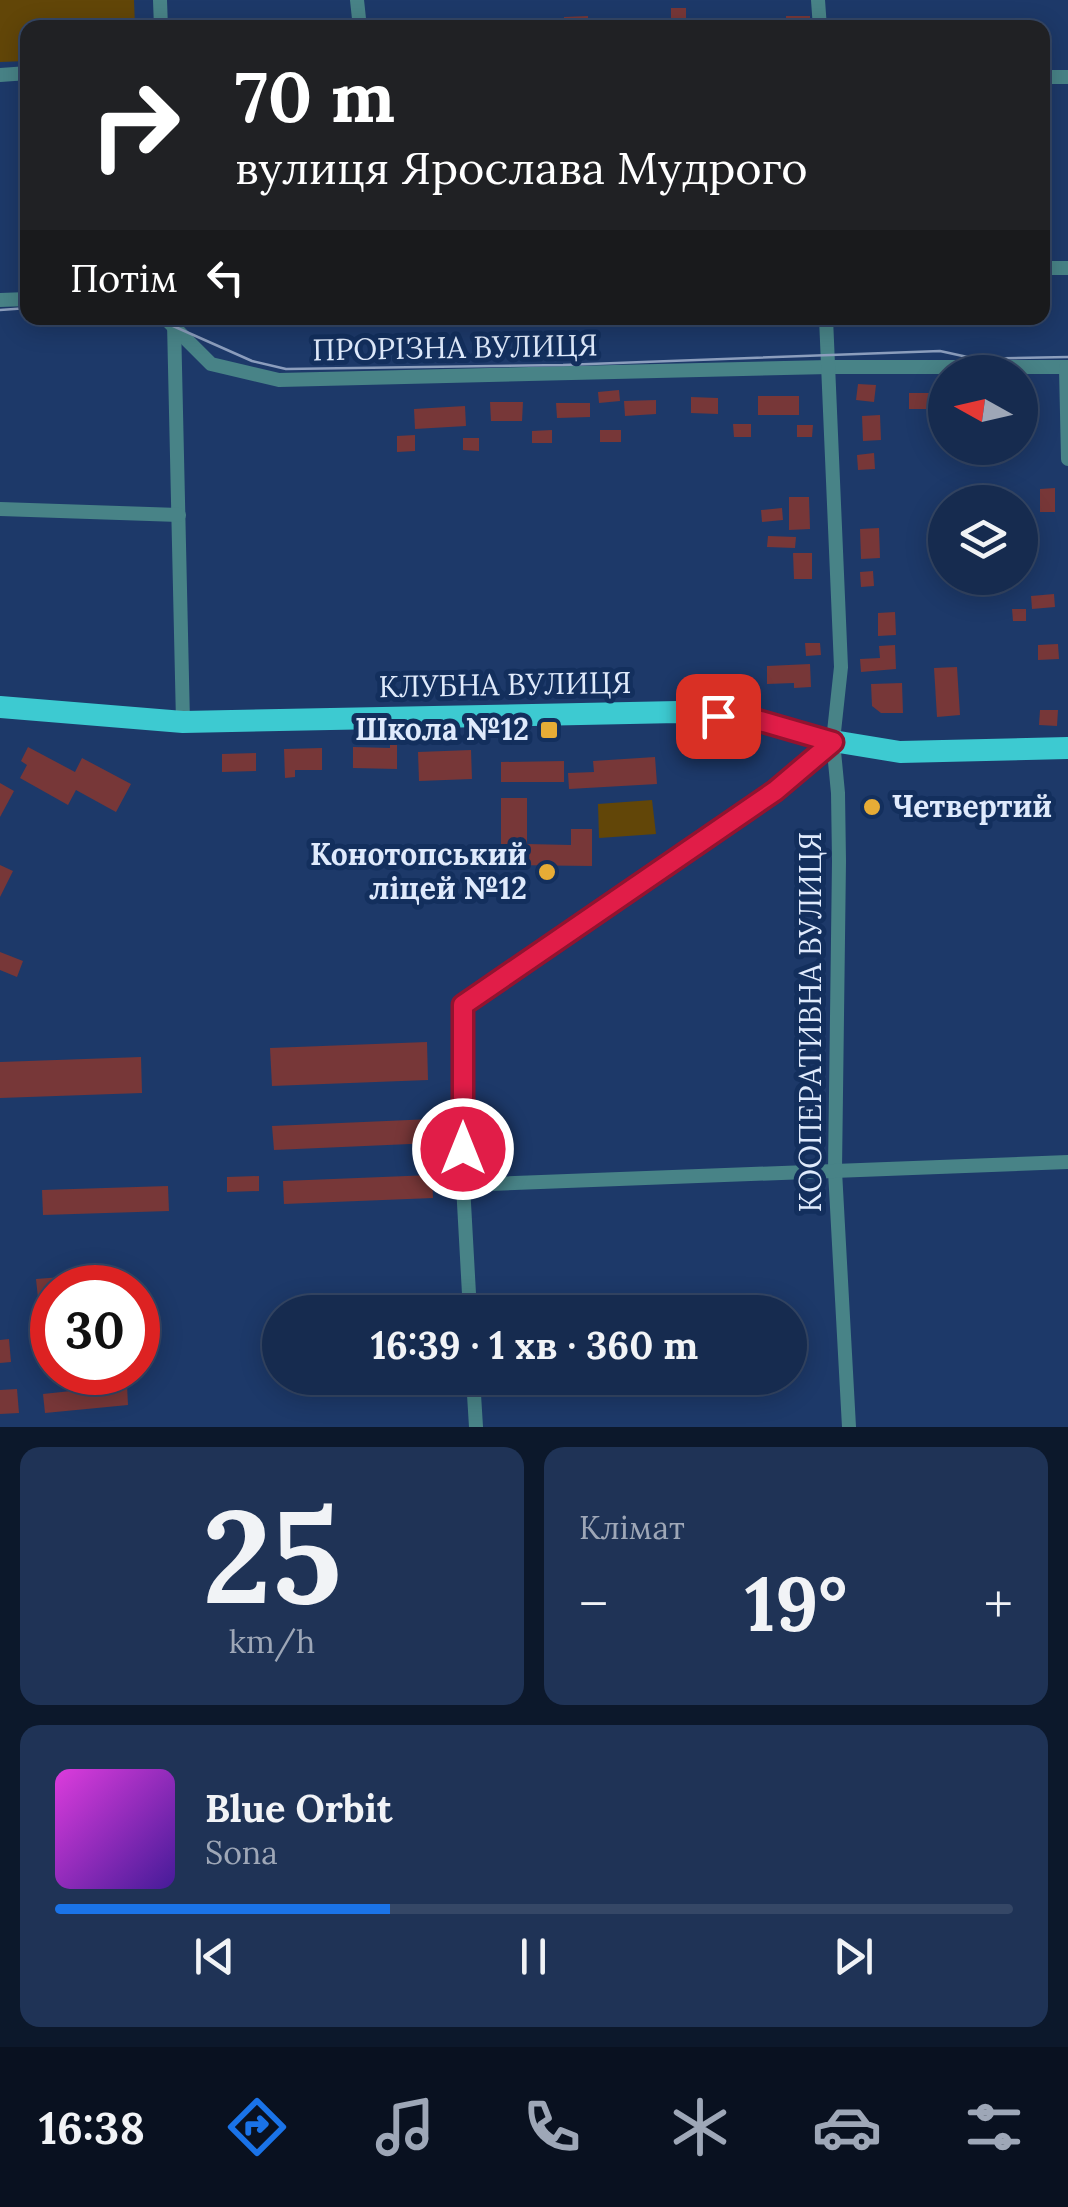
<!DOCTYPE html>
<html lang="uk">
<head>
<meta charset="utf-8">
<style>
  body { margin:0; font-family:Lora,serif; background:#1f3356; color:#f1f3f6; height:100vh; display:flex; flex-direction:column; font-size:38px; white-space:nowrap }
  * { box-sizing:border-box; margin:0 }
  p { font-size:32px; color:#9ea7b7 }
  .icon { flex:none; width:55px; height:55px; fill:none; stroke:currentColor; stroke-width:2; stroke-linecap:round; stroke-linejoin:round }
  .map { position:relative; height:1427px; overflow:hidden }
  .details { display:flex; flex-direction:column; gap:20px; padding:20px; background:#0c182b; flex:1 }
  .details>* { flex:none }
  .hud { position:absolute; left:20px; top:20px; width:1030px; height:305px; border-radius:20px; box-shadow:0 5px 25px #0003,0 0 0 2px #354766; background:#202124; color:#fff; overflow:hidden }
  .needle { width:65px; rotate:278deg }
  .tools { position:absolute; left:928px; top:355px; display:grid; gap:20px }
  .tools a { display:grid; place-items:center; width:110px; height:110px; border-radius:50%; background:#162b4f; box-shadow:0 5px 25px #0003,0 0 0 2px #354766; font-size:50px }
  .speed { position:absolute; left:30px; top:1265px; display:flex; gap:20px; font-size:50px; font-weight:700; text-align:center }
  .speed>* { display:grid; place-content:center; width:130px; height:130px; border-radius:50%; background:#162b4f; box-shadow:0 5px 25px #0003,0 0 0 2px #354766; line-height:1 }
  .speed .limit { border:15px solid #d22; background:#fff; color:#111 }
  .pin { position:absolute; display:grid; place-items:center; width:85px; height:85px; color:#fff; margin:-42px; border-radius:20px; box-shadow:0 5px 15px #0006 }
  .me { position:absolute; width:110px; margin:-55px; rotate:0deg; stroke-linejoin:round; filter:drop-shadow(0 0 8px #0008) }
  .turn { display:flex; align-items:center; gap:35px; height:210px; padding:0 50px; font-size:45px }
  .turn .icon { width:130px; height:130px; stroke-width:2.5 }
  .turn b { display:block; font-size:70px; line-height:85px }
  .then { display:flex; align-items:center; height:95px; padding:0 50px; background:#0003; gap:20px; font-size:38px }
  .big { font-size:75px; font-weight:700; line-height:1.1 }
  .details .card { flex:1; display:flex; flex-direction:column; justify-content:center; gap:15px; min-width:0; padding:0 35px; border-radius:20px; background:#1f3356 }
  .details .dial { align-items:center; gap:0 }
  .dial b { font-size:130px; line-height:1 }
  .song { display:flex; align-items:center; gap:30px }
  .cover { width:120px; height:120px; border-radius:15px; background:linear-gradient(135deg,hsl(300 70% 55%),hsl(260 70% 35%)) }
  .played { height:10px; border-radius:5px; background:linear-gradient(90deg,#1a73e8 35%,#354766 35%) }
  .keys { display:flex; justify-content:space-around; direction:ltr }
  .heat { display:flex; justify-content:space-between; align-items:center; font-size:55px; direction:ltr }
  .details .tiles { flex:1; display:grid; gap:20px; grid-template-columns:1fr 1fr }
  .card:last-child { grid-column:span 2 }
  .trip { position:absolute; left:262px; top:1295px; width:545px; height:100px; border-radius:50px; background:#162b4f; box-shadow:0 5px 25px #0003,0 0 0 2px #354766; font-weight:700; line-height:100px; text-align:center }
  .tab-bar { display:flex; height:160px; justify-content:space-around; align-items:center; background:#091120; color:#9ea7b7 }
  .tab-bar .icon { width:70px; height:70px }
  .tab-bar .selected { color:#1a73e8 }
  .tab-bar b { font-size:45px; color:#f1f3f6 }
  .map>svg:first-child { display:block }
</style>
</head>
<body>
<div class="map">
<svg width="1068" height="1427" viewBox="0 0 1068 1427">
  <rect width="100%" height="100%" fill="#1d3969"/>
  <g fill="#624608">
    <polygon points="0,0 134,0 135,27 28,28 27,61 0,62"/>
    <polygon points="652,800 656,834 599,838 598,804"/>
  </g>
  <g fill="#773738">
    <rect x="671" y="8" width="15" height="16"/>
    <polygon points="588,16 588,28 564,25 564,17"/>
    <rect x="786" y="16" width="24" height="9"/>
    <polygon points="858,384 876,385 874,402 856,400"/>
    <polygon points="619,390 620,401 599,403 598,392"/>
    <rect x="909" y="393" width="20" height="16"/>
    <rect x="758" y="396" width="41" height="19"/>
    <polygon points="691,397 718,398 718,414 691,413"/>
    <polygon points="656,400 656,414 625,416 624,401"/>
    <polygon points="490,402 523,402 522,421 491,421"/>
    <polygon points="556,403 590,403 590,417 557,418"/>
    <polygon points="465,406 466,426 415,429 414,409"/>
    <polygon points="880,415 881,440 863,441 862,416"/>
    <polygon points="733,424 751,424 751,437 734,437"/>
    <polygon points="797,425 813,425 812,437 797,437"/>
    <polygon points="552,430 552,443 532,443 532,431"/>
    <rect x="600" y="430" width="21" height="12"/>
    <polygon points="415,435 415,451 397,452 397,436"/>
    <polygon points="463,438 479,438 479,451 463,450"/>
    <polygon points="874,453 875,469 858,470 857,455"/>
    <polygon points="1055,488 1055,512 1040,512 1040,489"/>
    <polygon points="789,497 809,497 810,529 789,530"/>
    <polygon points="782,508 783,520 762,522 761,510"/>
    <polygon points="879,528 880,558 861,559 860,529"/>
    <polygon points="768,536 796,537 795,548 767,547"/>
    <polygon points="793,553 812,553 812,579 794,579"/>
    <polygon points="873,571 874,586 861,587 860,572"/>
    <polygon points="1054,594 1055,607 1032,609 1031,596"/>
    <polygon points="1012,609 1026,609 1026,621 1013,621"/>
    <polygon points="895,612 896,635 878,636 878,613"/>
    <polygon points="805,643 820,643 821,655 806,656"/>
    <polygon points="1058,644 1059,659 1038,660 1038,645"/>
    <polygon points="895,645 896,669 861,672 860,659 880,658 879,646"/>
    <polygon points="810,664 811,687 794,688 794,683 767,684 767,666"/>
    <polygon points="957,667 960,715 937,717 934,668"/>
    <polygon points="902,683 903,713 881,713 872,706 871,684"/>
    <polygon points="1040,710 1058,710 1057,726 1039,725"/>
    <polygon points="390,743 397,743 397,769 353,768 353,747 390,748"/>
    <polygon points="28,747 75,772 82,758 131,784 116,812 76,790 68,805 20,778 27,765 21,761"/>
    <polygon points="322,748 322,770 295,770 295,777 285,778 284,749"/>
    <polygon points="471,750 472,779 419,781 418,752"/>
    <polygon points="256,753 256,771 222,772 222,754"/>
    <polygon points="655,757 657,784 569,789 568,773 594,772 593,761"/>
    <polygon points="564,761 564,782 501,782 501,762"/>
    <polygon points="0,783 14,791 0,817"/>
    <polygon points="501,798 527,798 527,844 571,845 571,829 592,829 592,866 501,865"/>
    <polygon points="0,865 13,871 0,897"/>
    <polygon points="0,952 23,961 17,977 0,970"/>
    <polygon points="427,1042 428,1080 272,1086 270,1048"/>
    <polygon points="141,1057 142,1093 0,1098 0,1062"/>
    <polygon points="432,1119 433,1143 274,1150 272,1126"/>
    <polygon points="432,1175 433,1198 284,1204 283,1181"/>
    <polygon points="259,1176 259,1191 227,1192 227,1177"/>
    <polygon points="168,1186 169,1211 43,1215 42,1190"/>
    <polygon points="100,1274 101,1288 52,1288 52,1297 38,1298 36,1279"/>
    <polygon points="52,1334 52,1358 42,1359 40,1335"/>
    <polygon points="9,1339 11,1362 0,1363 0,1340"/>
    <polygon points="127,1385 128,1405 45,1413 43,1394"/>
    <polygon points="17,1389 19,1413 0,1414 0,1390"/>
  </g>
  <g fill="none" stroke-linecap="round" stroke-linejoin="round">
    <g stroke="#488387" stroke-width="14">
      <polyline points="160,0 161,28"/>
      <polyline points="357,0 360,28"/>
      <polyline points="818,0 820,28"/>
      <polyline points="0,75 28,73"/>
      <polyline points="1042,77 1068,77"/>
      <polyline points="1042,268 1068,268"/>
      <polyline points="0,300 28,299"/>
      <polyline points="165,318 211,364 279,380 829,367 1068,367"/>
      <polyline points="826,318 841,667 833,741 838,793 839,861 835,1171 849,1427"/>
      <polyline points="174,323 183,722"/>
      <polyline points="1066,368 1068,459"/>
      <polyline points="0,509 179,515"/>
      <polyline points="463,1185 1068,1162"/>
      <polyline points="470,1312 463,1185 463,1005 775,791 833,741"/>
      <polyline points="473,1378 476,1427"/>
    </g>
    <polyline stroke="#3dcad1" stroke-width="22" points="0,707 183,722 678,712 757,720 833,741 900,752 1068,748"/>
    <g stroke="#8c9ebd" stroke-width="2.5">
      <polyline points="0,310 28,308"/>
      <polyline points="155,318 252,361 286,369 563,365 940,351 972,358"/>
      <polyline points="962,359 1068,357"/>
    </g>
  </g>
  <g fill="none" stroke-linecap="round" stroke-linejoin="round">
    <g stroke="#92132f" stroke-width="25">
      <polyline id="route" points="463,1149 463,1005 775,791 833,742 757,720 718,716"/>
    </g>
    <use href="#route" stroke="#e11d48" stroke-width="18"/>
  </g>
  <g fill="#e7ac36" stroke="#132f5d" stroke-width="4">
    <rect x="539" y="720" width="20" height="20" rx="5"/>
    <circle cx="872" cy="807" r="10"/>
    <circle cx="547" cy="872" r="10"/>
  </g>
  <g text-anchor="middle" stroke-width="10" stroke-linejoin="round" paint-order="stroke">
    <g font-size="30" fill="#dfeafc" stroke="#132f5d">
      <text transform="translate(455 348) rotate(-1)" y="10">ПРОРІЗНА ВУЛИЦЯ</text>
      <text transform="translate(505 685) rotate(-1)" y="10">КЛУБНА ВУЛИЦЯ</text>
      <text transform="translate(811 1022) rotate(-90)" y="10">КООПЕРАТИВНА ВУЛИЦЯ</text>
    </g>
    <g font-size="30" font-weight="bold" fill="#dfeafc" stroke="#132f5d" text-anchor="end">
      <text x="529" y="740">Школа №12</text>
      <text x="892" y="817" text-anchor="start">Четвертий</text>
      <text x="527" y="865">Конотопський<tspan x="527" dy="34">ліцей №12</tspan></text>
    </g>
  </g>
</svg>
<div class="tools">
<a><svg class="needle" viewBox="-14 -14 28 28"><path d="M0-13l5 13h-10z" fill="#e53935"/><path d="M0 13l5-13h-10z" fill="#9ea7b7"/></svg></a>
<a><svg class="icon" aria-label="layers" viewBox="0 0 24 24"><path d="M12 4l9 5-9 5-9-5zM3 14l9 5 9-5"/></svg></a>
</div>
<div class="speed"><div class="limit">30</div></div>
<div class="pin" style="left:718px;top:716px;background:#d93025"><svg class="icon" aria-label="arrive" viewBox="0 0 24 24"><path d="M6 21V4h12l-3 4 3 4H6"/></svg></div>
<svg class="me" style="left:463px;top:1149px" viewBox="-20 -20 40 40"><circle r="17" fill="#e11d48" stroke="#fff" stroke-width="3"/><path d="M0-11L8 9 0 5-8 9z" fill="#fff"/></svg>
<div class="trip">16:39 · 1 хв · 360 m</div>
<div class="hud">
<div class="turn"><svg class="icon" aria-label="right" viewBox="0 0 24 24"><path d="M7 20v-9h11M14 6l5 5-5 5"/></svg><div><b>70 m</b>вулиця Ярослава Мудрого</div></div>
<div class="then">Потім<svg class="icon" aria-label="left" viewBox="0 0 24 24"><path d="M17 20v-9H6M10 6l-5 5 5 5"/></svg></div>
</div>
</div>
<section class="details">
<div class="tiles">
<div class="card dial"><b>25</b><p>km/h</p></div>
<div class="card"><p>Клімат</p>
<div class="heat"><a>−</a><b class="big">19°</b><a>+</a></div>
</div>
<div class="card">
<div class="song"><i class="cover"></i><div><b>Blue Orbit</b><p>Sona</p></div></div>
<div class="played"></div>
<div class="keys"><svg class="icon" aria-label="previous" viewBox="0 0 24 24"><path d="M18 5L8 12l10 7zM5 5v14"/></svg><svg class="icon" aria-label="pause" viewBox="0 0 24 24"><path d="M8 5v14M16 5v14"/></svg><svg class="icon" aria-label="next" viewBox="0 0 24 24"><path d="M6 5l10 7-10 7zM19 5v14"/></svg></div>
</div>
</div>
</section>
<nav class="tab-bar">
<b>16:38</b>
<svg class="icon selected" aria-label="directions" viewBox="0 0 24 24"><path d="M12 3l9 9-9 9-9-9zM9 14v-3h6M13 9l2 2-2 2"/></svg>
<svg class="icon" aria-label="music" viewBox="0 0 24 24"><path d="M9 18V5l10-2v13"/><circle cx="6" cy="18" r="3"/><circle cx="16" cy="16" r="3"/></svg>
<svg class="icon" aria-label="phone" viewBox="0 0 24 24"><path d="M5 4h4l2 5-3 2q2 4 5 5l2-3 5 2v4C11 20 4 13 5 4z"/></svg>
<svg class="icon" aria-label="climate" viewBox="0 0 24 24"><path d="M12 3v18M4 7l16 10M4 17L20 7"/></svg>
<svg class="icon" aria-label="car" viewBox="0 0 24 24"><path d="M5 17H2v-5l4-1 3-4h7l3 4 3 1v5h-3M9 17h6M6 11h13"/><circle cx="7" cy="17" r="2"/><circle cx="17" cy="17" r="2"/></svg>
<svg class="icon" aria-label="filters" viewBox="0 0 24 24"><path d="M4 7h16M4 17h16"/><circle cx="9" cy="7" r="2"/><circle cx="15" cy="17" r="2"/></svg>
</nav>
</body>
</html>
